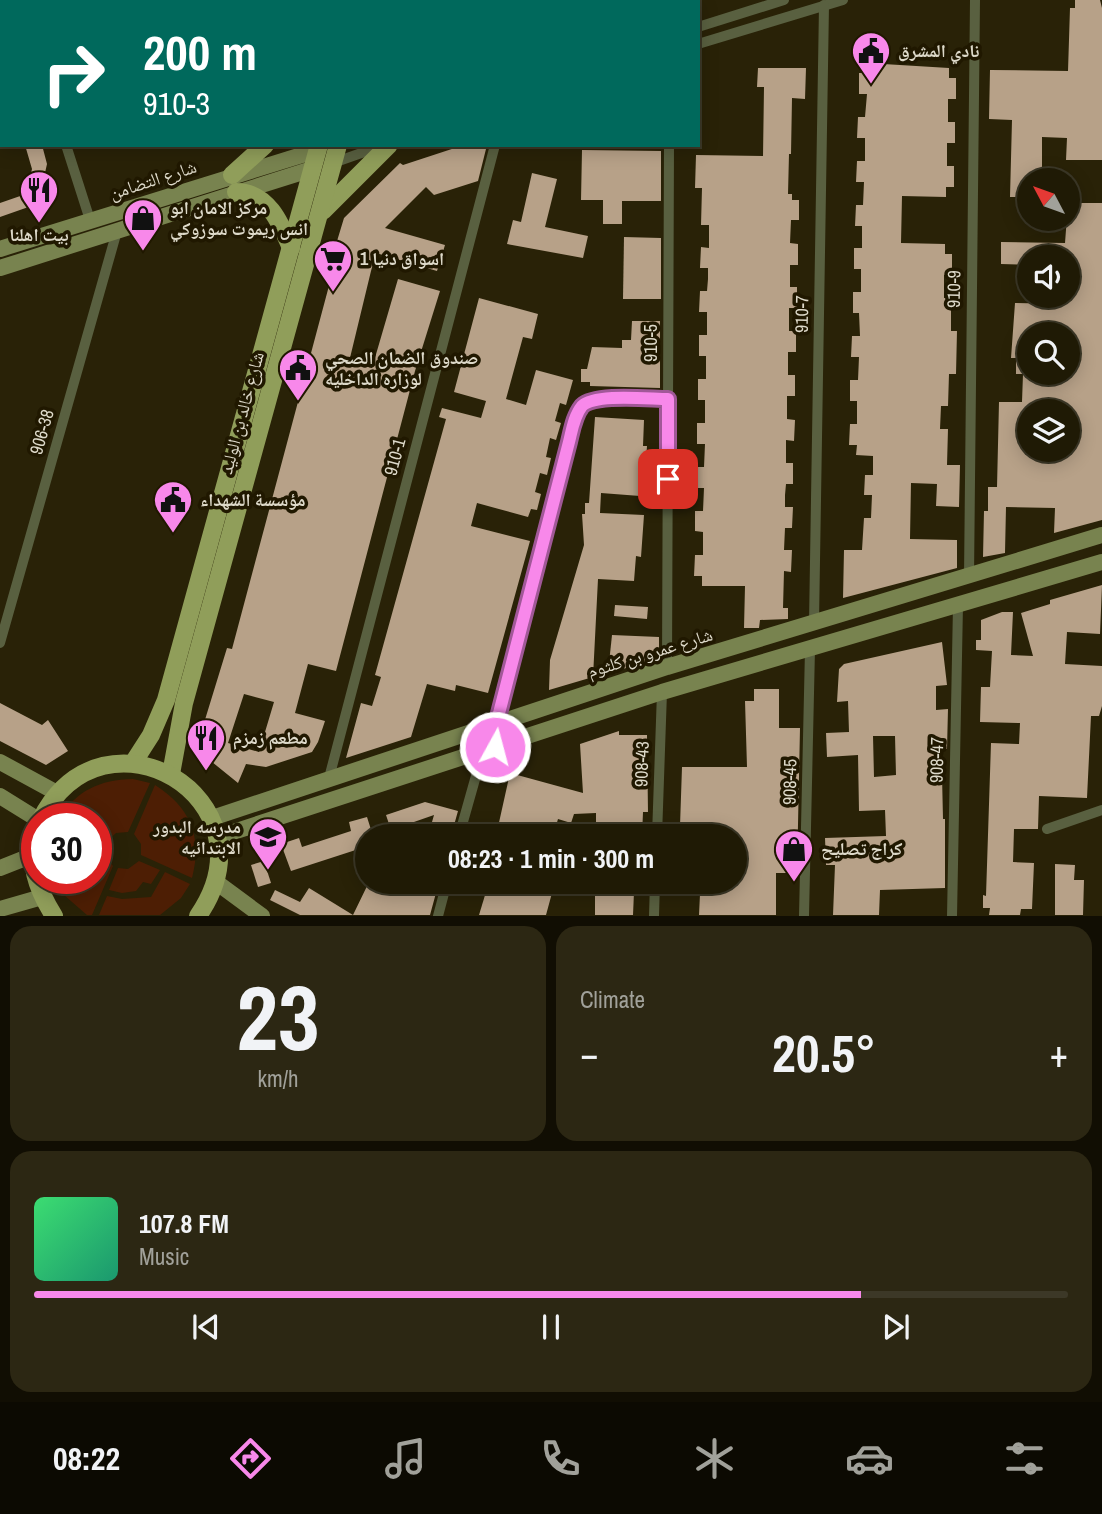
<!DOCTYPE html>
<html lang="en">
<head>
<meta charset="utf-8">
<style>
  body { margin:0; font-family:"Archivo Narrow","Noto Naskh Arabic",sans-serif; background:#2c2713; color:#f1f3f6; height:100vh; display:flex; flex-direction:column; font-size:26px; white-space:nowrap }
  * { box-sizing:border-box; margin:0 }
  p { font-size:23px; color:#a1a19a }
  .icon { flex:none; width:38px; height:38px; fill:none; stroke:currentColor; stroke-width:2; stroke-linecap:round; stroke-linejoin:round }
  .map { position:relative; height:916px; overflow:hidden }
  .drawer { display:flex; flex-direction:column; gap:10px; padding:10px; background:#110e03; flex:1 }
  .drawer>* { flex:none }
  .top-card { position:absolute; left:0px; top:0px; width:700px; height:147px; box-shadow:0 4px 18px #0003,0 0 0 2px #3c3827; background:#00695c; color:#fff; overflow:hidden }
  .needle { width:46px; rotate:311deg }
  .fabs { position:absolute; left:1017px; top:168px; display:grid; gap:14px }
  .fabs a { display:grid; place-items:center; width:63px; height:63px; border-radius:50%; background:#1f1a05; box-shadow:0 4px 18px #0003,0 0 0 2px #3c3827; font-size:35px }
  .speed { position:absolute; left:21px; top:803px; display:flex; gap:14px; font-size:35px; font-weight:700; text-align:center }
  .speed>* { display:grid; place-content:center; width:91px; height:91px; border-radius:50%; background:#1f1a05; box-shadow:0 4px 18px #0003,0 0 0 2px #3c3827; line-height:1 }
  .speed .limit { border:10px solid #d22; background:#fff; color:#111 }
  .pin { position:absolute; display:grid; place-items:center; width:60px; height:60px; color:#fff; margin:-30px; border-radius:14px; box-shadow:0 4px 10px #0006 }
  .me { position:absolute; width:77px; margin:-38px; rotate:7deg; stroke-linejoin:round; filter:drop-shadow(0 0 5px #0008) }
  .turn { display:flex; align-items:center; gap:24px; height:147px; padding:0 28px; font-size:32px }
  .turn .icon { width:91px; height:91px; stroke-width:2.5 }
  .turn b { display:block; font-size:49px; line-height:60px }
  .big { font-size:52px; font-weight:800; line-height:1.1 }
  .drawer .widget { flex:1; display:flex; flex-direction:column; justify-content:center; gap:10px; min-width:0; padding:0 24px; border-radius:21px; background:#2c2713 }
  .drawer .dial { align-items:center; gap:0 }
  .dial b { font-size:91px; line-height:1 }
  .song { display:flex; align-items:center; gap:21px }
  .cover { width:84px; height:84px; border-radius:10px; background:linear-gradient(135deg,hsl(140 70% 55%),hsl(160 70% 35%)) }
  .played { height:7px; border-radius:4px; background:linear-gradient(90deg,#f888ea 80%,#3c3827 80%) }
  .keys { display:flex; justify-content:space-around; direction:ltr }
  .heat { display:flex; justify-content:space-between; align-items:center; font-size:38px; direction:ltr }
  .drawer .tiles { flex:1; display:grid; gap:10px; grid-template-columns:1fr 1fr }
  .widget:last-child { grid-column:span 2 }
  .trip { position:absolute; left:355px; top:824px; width:392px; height:70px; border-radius:35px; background:#1f1a05; box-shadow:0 4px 18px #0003,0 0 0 2px #3c3827; font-weight:800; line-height:70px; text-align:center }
  .tabs { display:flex; height:112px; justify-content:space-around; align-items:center; background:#0c0a02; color:#a1a19a }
  .tabs .icon { width:49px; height:49px }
  .tabs .current { color:#f888ea }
  .tabs b { font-size:32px; color:#f1f3f6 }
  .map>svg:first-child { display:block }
</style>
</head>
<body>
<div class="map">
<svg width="1102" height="916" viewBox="0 0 1102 916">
  <rect width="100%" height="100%" fill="#292207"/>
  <g fill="#4d1e04">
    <path d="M133,779l17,4 -22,49 -12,1 -8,7 -12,-5v-16l-37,-1c19,-28 40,-38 74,-39z"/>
    <path d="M155,785c35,22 48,52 37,93l-51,-23v-11l-7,-10z"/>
    <polygon points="96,841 105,845 107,859 113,866 92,915 87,915 64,895 55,879 96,878"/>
    <polygon points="139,861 160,870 151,884 143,882 136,891 122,893 109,890 118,868 128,869"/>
    <polygon points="165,872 190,884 181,898 160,915 99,915 107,896 122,899 151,897"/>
  </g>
  <g fill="#b7a188" fill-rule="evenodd">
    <polygon points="1075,0 1100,0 1102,8 1102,160 1066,160 1067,138 1042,137 1042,180 1029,180 1029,197 1010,197 1012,120 989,119 990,70 1068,71 1070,8 1075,8"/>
    <polygon points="867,63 949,68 949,78 956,78 956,99 948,99 948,122 955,122 955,143 947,143 947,166 954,166 954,187 946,187 946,197 902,196 901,243 945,244 945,254 952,254 952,275 944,275 944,298 951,298 951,331 957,331 956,374 949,374 948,406 941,406 940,429 948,429 947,465 960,465 959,507 936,506 937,484 911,483 910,539 957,540 957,568 843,598 844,550 862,550 864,518 871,518 872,495 864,495 865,475 873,475 873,456 856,455 857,445 849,445 850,424 857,424 857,401 850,401 850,380 858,380 859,357 851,357 852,336 860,336 859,313 853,313 853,292 861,292 861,269 854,269 854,248 862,248 862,226 855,226 856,205 863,205 864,182 856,182 857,161 865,161 865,138 857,138 858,117 865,117 867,94 859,94 859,73 867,73"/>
    <polygon points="758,68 806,68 805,99 792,98 791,154 789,154 788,194 792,194 792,200 799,200 799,220 791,220 790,243 798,244 798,265 790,265 790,287 797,287 797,308 789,308 789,331 796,331 796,352 788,352 788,375 795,375 795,396 787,396 787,419 795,420 794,441 786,440 786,463 793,463 793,484 786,484 785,495 785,507 793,507 792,528 785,528 784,550 792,550 791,572 784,571 783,608 788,608 788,619 760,620 759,628 744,628 745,586 702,586 702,576 694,576 695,555 703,555 703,532 695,531 695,511 703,511 704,488 696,488 696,467 704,467 705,444 697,444 697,423 705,423 705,400 698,400 698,379 706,379 706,356 699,356 699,335 707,335 707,312 699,312 700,291 707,291 708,279 708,268 700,268 701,247 709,248 709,225 701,225 702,188 695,188 696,155 763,156 764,87 757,87"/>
    <polygon points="25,145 42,145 47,164 40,195 37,204 0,217 0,203 26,194 32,169"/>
    <path d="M464,145h23l-9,36 -44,14 -8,-8 -41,41 60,17 -8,26 -61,-18 -5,18 -22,91 23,6 26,-89 42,12 -25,80 -79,300 -28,-7 -13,49 30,8 -7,21 -6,10 -46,15 -20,-3 -8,19 -42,-34 31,-101 5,1 106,-397 -4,-1 10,-33 56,-55 3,2zM244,694l30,8 -15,50 -31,-9z"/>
    <polygon points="582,150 661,151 661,201 622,201 622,224 603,224 603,200 581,200"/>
    <polygon points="532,173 557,179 545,227 588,236 583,258 507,244 513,220 521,222"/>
    <path d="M1068,203h34v317l-48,13 1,-25 -49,-1 -1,46 -22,4 1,-46h4v-24h9l2,-85h23l1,-28h-7v-16h-5l4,-55 48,1 1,-8h4v-39h-39v8l-28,-1v-22l64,1zM1029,331l39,3v39h-39zM1029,411h39v39h-39z"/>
    <polygon points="624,237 661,238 661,299 623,299"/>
    <polygon points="479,298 538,314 532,339 523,337 506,399 526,405 536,370 573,380 566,405 560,403 555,421 561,423 556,440 550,438 546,457 551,458 547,475 540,473 535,492 541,494 537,510 531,509 528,517 477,503 471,526 530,541 488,693 456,685 455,691 427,684 411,737 346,758 361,703 372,706 381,677 375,675 446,419 439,417 442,408 481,418 486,401 454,392"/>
    <polygon points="632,321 660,321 660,388 590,386 590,382 581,382 581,369 587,369 592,347 622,348 622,340 631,340"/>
    <polygon points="595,417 644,420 643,446 647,446 646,460 652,461 651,490 641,490 640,496 601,493 600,513 644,515 641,557 636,556 634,581 598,579 593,677 549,690 550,660 584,545 582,514 585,514 585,503 589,503"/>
    <polygon points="1102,585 1100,634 1067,632 1065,664 1102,666 1102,706 1099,716 1091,716 1087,798 1039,796 1038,829 1014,829 1013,862 1034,863 1032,909 1021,909 1020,915 989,915 990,908 983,908 983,895 986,896 991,743 1019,744 1020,723 980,722 981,687 990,687 992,651 976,650 976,640 981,640 981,620 1002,612 1013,612 1011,655 1033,656 1021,613 1050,604 1050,600"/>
    <polygon points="615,605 648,607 647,619 614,616"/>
    <polygon points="612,635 659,637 659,659 608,673"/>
    <path d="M942,642l5,43 -11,1v24l12,-1 -1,40h-6v8h-5v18h6l1,44h2v69l-65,2 -1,25h-46l2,-50h-9l-1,-27 61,-2 -1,-26 -26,1 -1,-56 -31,2 -1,-24 23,-1 -1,-31 -11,1 2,-33 5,-5zM873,736h22l1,39 -22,2z"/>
    <polygon points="754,689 779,689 779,728 800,728 797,873 776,873 776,915 699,915 700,894 685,894 685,882 735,882 735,836 694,836 694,826 680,826 682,767 747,767 745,701 754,701"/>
    <polygon points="0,703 42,725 48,720 68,751 46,765 0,741"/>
    <polygon points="619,731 619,735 647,735 648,812 643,812 642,836 596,836 596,813 574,814 571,823 558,819 553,836 496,836 510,773 583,793 580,744"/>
    <polygon points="425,802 458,811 451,836 428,836 434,815 391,830 386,815"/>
    <polygon points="367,817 373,836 368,836 368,846 291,871 281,844 299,838 302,847 351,831 349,822"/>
    <polygon points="264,861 271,883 258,887 251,865"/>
    <polygon points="1055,864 1075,865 1074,880 1084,880 1083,915 1055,915"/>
    <polygon points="369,882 439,882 430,915 300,915 270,900 275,890 300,902 309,888 353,915"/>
    <polygon points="489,882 555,882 546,915 479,915"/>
    <polygon points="595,882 641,882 641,892 634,892 633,915 595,915"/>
  </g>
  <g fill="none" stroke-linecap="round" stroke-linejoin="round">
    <g stroke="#596040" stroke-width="10">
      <polyline points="19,0 20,2"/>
      <polyline points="106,0 106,2"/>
      <polyline points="187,2 187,0"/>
      <polyline points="260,2 261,0"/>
      <polyline points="684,2 684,0"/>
      <polyline points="698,27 784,0"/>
      <polyline points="698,44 843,0"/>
      <polyline points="66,145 90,220"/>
      <polyline points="333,163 384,145"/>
      <polyline points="969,577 975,0"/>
      <polyline points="814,623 824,5"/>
      <polyline points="0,643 117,231"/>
      <polyline points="667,667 669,145"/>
      <path d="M495,747l2,-26 78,-305c20,-27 62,-17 93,-17"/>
      <polyline points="329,778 495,145"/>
      <polyline points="1047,829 1102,810"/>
      <polyline points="459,836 483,751"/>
      <polyline points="657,836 662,692"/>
      <polyline points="438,916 447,882"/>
      <polyline points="654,916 655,882"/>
      <polyline points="804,916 810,649"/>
      <polyline points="952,916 958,605"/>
    </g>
    <g stroke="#78834f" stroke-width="16">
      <polyline points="0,249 318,150"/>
      <polyline points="0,268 312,169"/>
      <polyline points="0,762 57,793"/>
      <polyline points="0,796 37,819"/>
      <polyline points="212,818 667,667 1102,535"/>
      <polyline points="218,837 662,692 1102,562"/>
      <polyline points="0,868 33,855"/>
      <polyline points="216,882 262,916"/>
      <polyline points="0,909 42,897"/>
    </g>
    <g stroke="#909e5a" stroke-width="18">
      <polyline points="358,2 359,0"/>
      <polyline points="378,2 378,0"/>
      <polyline points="232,175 265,145"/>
      <path d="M236,192c32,0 45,32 55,56"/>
      <polyline points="323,211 389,145"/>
      <polyline points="133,763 151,735 166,700 319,145"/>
      <polyline points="171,774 184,703 338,145"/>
      <path d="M41,819c63,-123 238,-20 157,97"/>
      <path d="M37,830c-10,32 0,59 17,86"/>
    </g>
  </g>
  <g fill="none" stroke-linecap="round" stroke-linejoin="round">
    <g stroke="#a15898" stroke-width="18">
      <path id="route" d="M495,747l2,-26 72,-279c3,-12 5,-26 13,-36 13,-13 67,-7 86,-7v80"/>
    </g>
    <use href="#route" stroke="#f888ea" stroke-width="12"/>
  </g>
  <defs>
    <g id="civic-pin" transform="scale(2.0125)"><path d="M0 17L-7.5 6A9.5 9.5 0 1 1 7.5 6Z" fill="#f888ea" stroke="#201800"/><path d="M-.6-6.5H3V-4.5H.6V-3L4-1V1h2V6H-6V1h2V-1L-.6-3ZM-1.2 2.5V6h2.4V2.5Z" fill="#111"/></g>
    <g id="restaurant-pin" transform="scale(2.0125)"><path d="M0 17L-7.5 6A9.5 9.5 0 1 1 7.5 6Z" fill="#f888ea" stroke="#201800"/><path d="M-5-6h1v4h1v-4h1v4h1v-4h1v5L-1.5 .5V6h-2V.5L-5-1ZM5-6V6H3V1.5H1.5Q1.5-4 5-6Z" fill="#111"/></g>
    <g id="shop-pin" transform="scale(2.0125)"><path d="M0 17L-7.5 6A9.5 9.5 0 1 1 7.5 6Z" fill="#f888ea" stroke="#201800"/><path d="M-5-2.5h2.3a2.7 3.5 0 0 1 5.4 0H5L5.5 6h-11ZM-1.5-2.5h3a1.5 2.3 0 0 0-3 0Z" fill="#111"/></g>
    <g id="supermarket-pin" transform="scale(2.0125)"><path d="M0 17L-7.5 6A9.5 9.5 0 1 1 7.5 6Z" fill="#f888ea" stroke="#201800"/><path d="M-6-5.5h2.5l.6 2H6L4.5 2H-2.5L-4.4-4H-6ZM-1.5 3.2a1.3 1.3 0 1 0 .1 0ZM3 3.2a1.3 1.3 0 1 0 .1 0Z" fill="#111"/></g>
    <g id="school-pin" transform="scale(2.0125)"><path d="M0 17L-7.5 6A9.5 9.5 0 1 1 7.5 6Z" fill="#f888ea" stroke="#201800"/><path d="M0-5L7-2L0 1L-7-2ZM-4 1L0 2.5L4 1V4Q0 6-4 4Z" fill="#111"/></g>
  </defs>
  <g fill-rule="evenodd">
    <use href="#civic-pin" x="871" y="51"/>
    <use href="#restaurant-pin" x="39" y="190"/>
    <use href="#shop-pin" x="143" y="218"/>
    <use href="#supermarket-pin" x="333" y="259"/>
    <use href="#civic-pin" x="298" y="368"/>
    <use href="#civic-pin" x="173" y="500"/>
    <use href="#restaurant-pin" x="206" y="738"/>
    <use href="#school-pin" x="268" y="837"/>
    <use href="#shop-pin" x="794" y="849"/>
  </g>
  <g text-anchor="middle" stroke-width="7" stroke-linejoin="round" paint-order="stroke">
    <g font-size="18" font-weight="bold" fill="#ddd9c9" stroke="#201800" text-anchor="start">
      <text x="898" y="57">نادي المشرق</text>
      <text x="170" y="214">مركز الامان ابو<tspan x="170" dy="21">انس ريموت سوزوكي</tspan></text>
      <text x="39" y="241" text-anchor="middle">بيت اهلنا</text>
      <text x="360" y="265">اسواق دنيا 1</text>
      <text x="325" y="364">صندوق الضمان الصحي<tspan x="325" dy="21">لوزاره الداخليه</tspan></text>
      <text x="200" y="506">مؤسسة الشهداء</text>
      <text x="233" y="744">مطعم زمزم</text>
      <text x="241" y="833" text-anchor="end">مدرسه البدور<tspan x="241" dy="21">الابتدائيه</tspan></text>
      <text x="821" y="855">كراج تصليح</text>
    </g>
    <g font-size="18" fill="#ddd9c9" stroke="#201800">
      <text transform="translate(153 180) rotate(-18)" y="6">شارع التضامن</text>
      <text transform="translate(954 289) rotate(-89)" y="6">910-9</text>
      <text transform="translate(802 314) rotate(-89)" y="6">910-7</text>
      <text transform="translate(651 343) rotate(-90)" y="6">910-5</text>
      <text transform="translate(242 413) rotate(-75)" y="6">شارع خالد بن الوليد</text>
      <text transform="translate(42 432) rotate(-74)" y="6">906-38</text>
      <text transform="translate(395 457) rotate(-75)" y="6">910-1</text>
      <text transform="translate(650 653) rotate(-17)" y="6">شارع عمرو بن كلثوم</text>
      <text transform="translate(937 760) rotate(-89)" y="6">908-47</text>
      <text transform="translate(642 764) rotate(-88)" y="6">908-43</text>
      <text transform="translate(790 782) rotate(-89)" y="6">908-45</text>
    </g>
  </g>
</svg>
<div class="fabs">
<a><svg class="needle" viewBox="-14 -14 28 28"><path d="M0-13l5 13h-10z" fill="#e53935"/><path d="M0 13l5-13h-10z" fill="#a1a19a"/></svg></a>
<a><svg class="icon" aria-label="sound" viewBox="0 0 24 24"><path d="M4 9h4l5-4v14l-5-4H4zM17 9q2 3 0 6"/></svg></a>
<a><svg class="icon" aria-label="search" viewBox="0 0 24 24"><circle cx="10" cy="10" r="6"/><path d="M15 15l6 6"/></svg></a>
<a><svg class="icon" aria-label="layers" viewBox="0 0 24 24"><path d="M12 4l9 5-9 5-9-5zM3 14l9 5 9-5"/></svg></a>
</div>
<div class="speed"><div class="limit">30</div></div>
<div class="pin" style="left:668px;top:479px;background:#d93025"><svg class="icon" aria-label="arrive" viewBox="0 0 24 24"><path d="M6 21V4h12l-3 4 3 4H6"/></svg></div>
<svg class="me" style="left:495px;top:747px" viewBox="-20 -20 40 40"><circle r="17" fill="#f888ea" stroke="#fff" stroke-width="3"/><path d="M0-11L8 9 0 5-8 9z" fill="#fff"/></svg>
<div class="trip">08:23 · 1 min · 300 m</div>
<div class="top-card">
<div class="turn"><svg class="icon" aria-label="right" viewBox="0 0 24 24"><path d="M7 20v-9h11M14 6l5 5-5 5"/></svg><div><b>200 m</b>910-3</div></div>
</div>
</div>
<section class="drawer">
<div class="tiles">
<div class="widget dial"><b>23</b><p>km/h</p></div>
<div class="widget"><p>Climate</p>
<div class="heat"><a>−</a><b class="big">20.5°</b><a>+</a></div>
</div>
<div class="widget">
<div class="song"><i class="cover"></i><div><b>107.8 FM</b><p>Music</p></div></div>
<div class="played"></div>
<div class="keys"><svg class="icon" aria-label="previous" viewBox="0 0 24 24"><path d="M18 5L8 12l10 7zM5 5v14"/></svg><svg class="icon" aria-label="pause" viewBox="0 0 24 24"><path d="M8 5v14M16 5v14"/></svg><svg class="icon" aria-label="next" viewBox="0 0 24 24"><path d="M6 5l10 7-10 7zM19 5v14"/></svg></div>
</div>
</div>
</section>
<nav class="tabs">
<b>08:22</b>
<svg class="icon current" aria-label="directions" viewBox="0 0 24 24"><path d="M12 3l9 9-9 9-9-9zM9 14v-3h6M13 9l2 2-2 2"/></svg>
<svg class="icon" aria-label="music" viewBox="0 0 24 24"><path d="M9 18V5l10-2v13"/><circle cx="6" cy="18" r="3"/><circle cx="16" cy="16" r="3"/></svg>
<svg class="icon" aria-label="phone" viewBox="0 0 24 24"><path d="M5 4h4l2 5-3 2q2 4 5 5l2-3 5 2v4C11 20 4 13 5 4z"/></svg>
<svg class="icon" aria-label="climate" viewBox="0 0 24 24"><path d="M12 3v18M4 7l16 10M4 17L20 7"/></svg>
<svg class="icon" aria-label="car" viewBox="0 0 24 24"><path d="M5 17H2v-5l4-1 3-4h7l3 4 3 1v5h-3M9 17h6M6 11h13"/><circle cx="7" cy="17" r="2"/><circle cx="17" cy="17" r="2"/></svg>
<svg class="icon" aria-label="filters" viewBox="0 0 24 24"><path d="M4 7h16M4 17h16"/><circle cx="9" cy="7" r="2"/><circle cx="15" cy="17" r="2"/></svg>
</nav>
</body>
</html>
